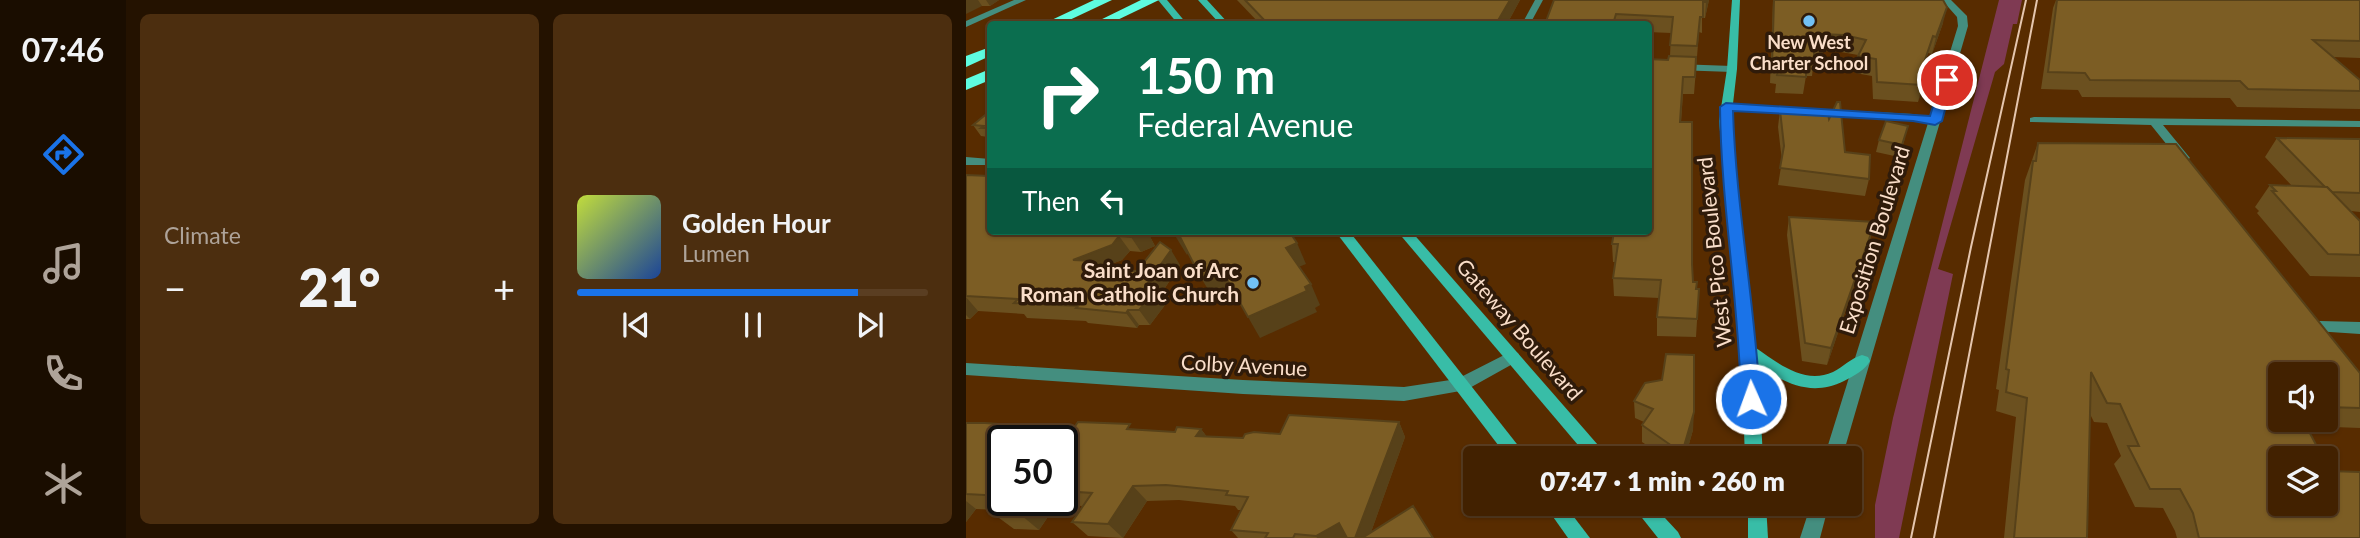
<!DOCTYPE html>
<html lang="en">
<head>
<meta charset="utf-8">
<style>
  body { margin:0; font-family:Lato,sans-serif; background:#4c2e0f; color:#f1f3f6; height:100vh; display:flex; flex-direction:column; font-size:26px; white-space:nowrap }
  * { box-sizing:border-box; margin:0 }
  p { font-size:23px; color:#aea399 }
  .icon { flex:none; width:38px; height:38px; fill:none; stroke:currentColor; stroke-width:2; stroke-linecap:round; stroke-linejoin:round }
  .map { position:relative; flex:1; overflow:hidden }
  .details { display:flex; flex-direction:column; gap:14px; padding:14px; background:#241200; width:840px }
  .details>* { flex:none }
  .banner { position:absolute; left:21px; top:21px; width:665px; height:214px; border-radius:7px; box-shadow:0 2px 5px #0004,0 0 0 2px #5a3e22; background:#0b6e4f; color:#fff; overflow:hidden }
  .controls { position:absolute; left:1302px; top:362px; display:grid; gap:14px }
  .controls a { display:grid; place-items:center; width:70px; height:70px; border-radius:7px; background:#422100; box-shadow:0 2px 5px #0004,0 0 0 2px #5a3e22; font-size:35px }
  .speed { position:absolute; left:21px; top:425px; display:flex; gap:14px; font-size:35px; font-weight:700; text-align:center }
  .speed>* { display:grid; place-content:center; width:91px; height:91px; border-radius:50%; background:#422100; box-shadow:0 2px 5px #0004,0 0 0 2px #5a3e22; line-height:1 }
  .speed .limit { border:4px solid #111; border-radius:10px; background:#fff; color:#111 }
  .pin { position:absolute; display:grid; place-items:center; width:60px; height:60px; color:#fff; margin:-30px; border:4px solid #fff; border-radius:50%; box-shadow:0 2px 7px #0007 }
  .me { position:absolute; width:77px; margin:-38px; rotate:358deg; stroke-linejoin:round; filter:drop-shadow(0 0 5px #0008) }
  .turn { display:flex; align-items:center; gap:24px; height:147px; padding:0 35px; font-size:32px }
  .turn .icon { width:91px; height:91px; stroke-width:2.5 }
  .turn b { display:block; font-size:49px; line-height:60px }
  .then { display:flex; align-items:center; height:66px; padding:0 35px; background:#0003; gap:14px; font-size:26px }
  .big { font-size:52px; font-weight:800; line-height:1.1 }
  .details .tile { flex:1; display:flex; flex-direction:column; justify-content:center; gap:10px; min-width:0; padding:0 24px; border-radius:10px; background:#4c2e0f }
  .song { display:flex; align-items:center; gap:21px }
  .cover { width:84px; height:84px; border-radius:10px; background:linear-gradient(135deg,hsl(70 70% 55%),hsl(220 70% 35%)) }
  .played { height:7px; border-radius:4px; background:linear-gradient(90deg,#1a73e8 80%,#5a3e22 80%) }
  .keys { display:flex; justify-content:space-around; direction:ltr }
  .heat { display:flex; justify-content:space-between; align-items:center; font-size:38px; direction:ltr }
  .details .tiles { flex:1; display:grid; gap:14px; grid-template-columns:repeat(2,1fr) }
  .trip { position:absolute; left:497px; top:446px; width:399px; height:70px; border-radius:7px; background:#422100; box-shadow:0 2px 5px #0004,0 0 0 2px #5a3e22; font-weight:800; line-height:70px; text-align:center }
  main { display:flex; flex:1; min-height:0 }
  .tabs { display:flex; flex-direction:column; width:126px; justify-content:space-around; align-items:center; background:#1a0d00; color:#aea399 }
  .tabs .icon { width:49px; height:49px }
  .tabs .on { color:#1a73e8 }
  .tabs b { font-size:32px; color:#f1f3f6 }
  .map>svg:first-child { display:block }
</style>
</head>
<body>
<main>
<nav class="tabs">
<b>07:46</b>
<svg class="icon on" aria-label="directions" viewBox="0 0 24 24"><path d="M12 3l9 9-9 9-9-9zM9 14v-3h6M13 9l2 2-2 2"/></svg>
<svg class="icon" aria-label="music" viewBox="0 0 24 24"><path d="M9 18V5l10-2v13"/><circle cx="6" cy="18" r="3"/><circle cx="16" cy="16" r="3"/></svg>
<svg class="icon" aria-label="phone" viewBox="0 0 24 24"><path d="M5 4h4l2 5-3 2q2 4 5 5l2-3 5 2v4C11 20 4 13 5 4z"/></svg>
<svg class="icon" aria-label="climate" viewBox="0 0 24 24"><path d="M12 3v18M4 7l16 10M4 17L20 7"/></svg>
</nav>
<section class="details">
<div class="tiles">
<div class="tile"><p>Climate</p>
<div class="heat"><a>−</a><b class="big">21°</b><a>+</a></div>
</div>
<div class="tile">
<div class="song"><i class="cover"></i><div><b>Golden Hour</b><p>Lumen</p></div></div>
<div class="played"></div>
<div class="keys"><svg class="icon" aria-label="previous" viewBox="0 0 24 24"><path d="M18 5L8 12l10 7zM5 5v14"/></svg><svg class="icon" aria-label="pause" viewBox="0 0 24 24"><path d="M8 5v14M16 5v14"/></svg><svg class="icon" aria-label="next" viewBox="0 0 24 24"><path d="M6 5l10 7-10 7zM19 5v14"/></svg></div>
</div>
</div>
</section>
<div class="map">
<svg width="1394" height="538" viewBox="0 0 1394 538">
  <rect width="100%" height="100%" fill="#582c00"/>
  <polygon fill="#7f3a53" points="1033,0 1056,0 1051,24 1047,24 1038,64 1029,72 972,269 987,274 933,538 909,538 909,505 927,418"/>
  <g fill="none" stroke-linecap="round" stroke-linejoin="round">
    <g fill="#448e7f" fill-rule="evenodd">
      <polygon points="48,0 60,0 0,27 0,21"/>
      <polygon points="569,0 577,0 564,24 556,24"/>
      <polygon points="976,0 985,0 1001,16 1002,26 876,458 858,458 962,123 947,120 760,110 755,107 760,104 947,114 964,117 992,26 991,17"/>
      <polygon points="682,63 766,66 771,69 766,72 682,69"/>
      <polygon points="1068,117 1394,121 1394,127 1197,125 1224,158 1218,162 1214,161 1185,125 1064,122 1064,118"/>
      <polygon points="0,157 24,159 24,165 0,165"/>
      <polygon points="1354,321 1394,322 1394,334 1349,331 1346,327 1349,323"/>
      <polygon points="546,351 552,353 554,357 552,361 500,390 438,401 277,394 0,375 0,363 277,380 438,387 491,379"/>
      <polygon points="845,504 863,504 854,538 834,538"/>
    </g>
    <g fill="#38bda7" fill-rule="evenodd">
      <polygon points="192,0 201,0 221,24 212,24"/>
      <polygon points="232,0 241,0 263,24 254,24"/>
      <path d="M766,0h8l-3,69 -6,52 25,227c23,16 49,37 77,24 10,-5 18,-14 29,-17l6,2 2,4c-5,9 -16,15 -26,20 -32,16 -59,3 -86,-16l5,93h-18l-4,-107 -22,-230 8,-52z"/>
      <polygon points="369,231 383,231 558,453 561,458 542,458"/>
      <polygon points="431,231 445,231 639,453 642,458 623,458"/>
      <polygon points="578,504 598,504 624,538 602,538"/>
      <polygon points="665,504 686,504 712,532 715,538 692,538"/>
      <polygon points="782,504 800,504 802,538 782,538"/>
    </g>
    <g fill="#5efce0" fill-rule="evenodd">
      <polygon points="128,0 146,0 95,24 77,24"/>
      <polygon points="175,0 193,0 143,24 126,24"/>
      <polygon points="24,47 24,56 0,67 0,56"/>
      <polygon points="24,69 24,80 0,90 0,79"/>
    </g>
    <g stroke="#e5c6ae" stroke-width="2">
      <polyline points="945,538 1005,247 1060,0"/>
      <polyline points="968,538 1071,0"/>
    </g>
  </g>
  <g fill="#6b501f" fill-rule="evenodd">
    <polygon points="0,0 33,0 24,6 16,6"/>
    <polygon points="271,0 554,0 541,24 294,24"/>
    <polygon points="743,0 739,18 736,18 736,33 733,32 728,94 717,94 715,122 727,282 730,289 733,289 730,337 691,336 691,317 693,298 648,296 647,278 649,262 647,262 646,244 682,231 702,60 704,56 705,33 682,32 682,24 579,24"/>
    <polygon points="807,0 977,0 977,23 966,54 962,53 957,69 957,87 952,102 907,99 906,76 889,73 892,55 875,52 857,51 854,68 847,67 846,76 840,76 837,94 809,93 810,84 804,83"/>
    <polygon points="1090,0 1394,0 1394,58 1367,57 1394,80 1394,109 1271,107 1264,98 1116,97 1112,90 1075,89 1087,8"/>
    <polygon points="814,110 863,119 879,152 903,179 899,196 812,185 816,161 812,127"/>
    <polygon points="24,111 24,140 22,137 15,136 7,125"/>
    <polygon points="939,138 933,157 910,152 913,140"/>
    <polygon points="1311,138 1394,139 1394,212 1385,211 1394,221 1394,277 1344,276 1291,213 1293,211 1289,207 1304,185 1326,186 1299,157"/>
    <path d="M1072,143l322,230v55l-53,-2 53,112h-183l-2,-7 -12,-23 -28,-1 -21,-43 7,-8 -14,-33 -13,-1 -4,-8 -3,124h-83l12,-121 -20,-6 3,-21 -3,-1 29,-209zM1360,374v46h-46z"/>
    <polygon points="0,175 181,231 189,246 175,252 164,251 156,260 135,268 137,270 171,271 214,265 193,297 199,305 184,325 173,325 171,328 122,323 120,321 61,318 58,314 12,311 4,319 0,319"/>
    <polygon points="823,217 909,222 904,239 861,365 836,361 821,235"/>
    <polygon points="679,383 727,430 719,458 700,458 676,442 676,425 678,422 669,418 668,401"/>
    <path d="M433,422l6,15 -34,95 62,6h-195l-7,-8 10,-20h-3l-3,-4 -56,-6 -32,1 -24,37 -35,-2 -16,-14 10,-16 -26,-1 -17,25 -25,-1 -19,-14 4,-5 -23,-1 -10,13v-99l107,6h62l40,3 26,-3 6,8 36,1zM37,441h59v59h-59z"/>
  </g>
  <g fill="#574119">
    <polygon points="0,0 12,0 16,6 0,14"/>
    <polygon points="20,0 33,0 24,6"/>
    <polygon points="544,0 554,0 541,24 530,24"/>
    <polygon points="740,0 743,0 739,18 740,2"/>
    <polygon points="981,7 977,23 966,54 970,37"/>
    <polygon points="408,21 409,24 396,24"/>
    <polygon points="962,70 957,87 952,102 956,85"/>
    <polygon points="909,222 904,239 861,365 865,348"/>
    <polygon points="179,231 181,231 189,246 175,252 165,237"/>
    <polygon points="210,231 223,251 221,255 208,234"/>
    <polygon points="493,231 506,231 495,236"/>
    <polygon points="153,236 164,251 156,260 135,268 141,276 133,284 107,260"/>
    <polygon points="331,243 340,264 330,268 320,248"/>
    <polygon points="205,250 214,265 193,297 199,305 184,325 173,310 177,290"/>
    <polygon points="258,274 270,295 256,301 254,296 248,299 235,278 242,275"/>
    <polygon points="345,284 354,305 349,308 351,312 294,338 282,317"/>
    <polygon points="0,297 12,311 4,319 0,315"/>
    <polygon points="162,310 173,325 171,328 160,313"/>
    <polygon points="728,412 727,430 719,458 716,458 716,453"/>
    <polygon points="433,422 439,437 403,538 389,538"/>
    <polygon points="235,429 246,444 230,436"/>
    <polygon points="167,486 181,501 157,538 142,524"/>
    <polygon points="66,500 85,500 90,505 73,530 55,515"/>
    <polygon points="0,501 10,509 0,522"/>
    <polygon points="373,523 382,537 381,538 351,538 350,536"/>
  </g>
  <g fill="#7c5d24" stroke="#574119" stroke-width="2">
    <polygon points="279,0 544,0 530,24 447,24 449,22 408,21 396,24 302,24"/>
    <polygon points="588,0 740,0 740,2 737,2 737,17 734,17 731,46 704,45 707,17 650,14 647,24 579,24"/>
    <polygon points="808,0 977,0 981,7 970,37 967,36 956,69 962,70 956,85 911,82 910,59 892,56 900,40 878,35 855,34 857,51 848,50 848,59 840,59 840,77 811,75 812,67 806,66"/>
    <polygon points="1091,0 1394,0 1394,41 1347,40 1394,80 1394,91 1282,89 1274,81 1124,80 1119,73 1082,72"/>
    <polygon points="703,56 730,57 729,77 717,77 714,122 726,122 726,264 727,282 731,282 730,289 733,289 731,319 691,317 695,280 647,278 652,244 646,244 648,231 682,231 682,59 702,60"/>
    <polygon points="871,102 874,102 879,152 904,155 903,179 814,168 818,146 814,110 862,113 863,119"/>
    <polygon points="24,111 24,128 15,128 18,126 7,125"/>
    <polygon points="920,121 942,126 936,145 913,140"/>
    <polygon points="1311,138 1394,139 1394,193 1366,192 1361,187 1359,187"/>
    <polygon points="1072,143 1210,144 1394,373 1394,408 1360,407 1360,374 1314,374 1314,420 1337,420 1357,458 1314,458 1314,504 1360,504 1360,464 1363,471 1394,472 1394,538 1233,538 1227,513 1214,489 1184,489 1162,446 1173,446 1154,404 1141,403 1125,372 1121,538 1048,538 1061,398 1040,392 1043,370 1040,369 1067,161 1070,161"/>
    <polygon points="0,175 24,176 24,231 179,231 165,237 153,236 146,245 107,260 130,261 122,269 171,271 194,242 205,250 177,290 189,290 173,310 162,310 160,313 110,308 112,306 48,303 52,299 0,296"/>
    <polygon points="1304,185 1361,187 1394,221 1394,255 1362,254 1306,191 1310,191"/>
    <polygon points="823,217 909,222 865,348 839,343"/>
    <polygon points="211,231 323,231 331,243 320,248 345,284 339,287 341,291 282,317 258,274 244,280 242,275 235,278"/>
    <polygon points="700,354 728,355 728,412 716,453 676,425 687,409 668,401 679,383 696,380"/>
    <polygon points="323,415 433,422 389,538 381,538 373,523 350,536 329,534 327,538 299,538 302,533 265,530 282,497 260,495 262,491 200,485 167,486 142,524 106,522 126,493 96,491 96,441 37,441 37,496 0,494 0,423 19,423 107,429 112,422 164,424 161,429 209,432 211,427 235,429 230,436 277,438 279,434 288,432 314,434"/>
    <polygon points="40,500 66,500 55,515 29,515"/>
    <polygon points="447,506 467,538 396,538"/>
  </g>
  <path fill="#1a73e8" stroke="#114b97" stroke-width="2" d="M981,76l6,4 -11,41 -7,4 -22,-4 -180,-10c3,97 22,192 27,288l-3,6 -6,2 -7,-2 -3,-6c-2,-98 -20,-194 -21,-292l6,-4 204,13 11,-36z"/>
  <g fill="#72c1f5" stroke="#2f1b0a" stroke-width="2.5">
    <circle cx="843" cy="21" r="7"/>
    <circle cx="287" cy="283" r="7"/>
  </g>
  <g text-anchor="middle" stroke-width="7" stroke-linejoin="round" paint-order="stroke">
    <g font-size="18" font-weight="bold" fill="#fadec9" stroke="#2f1b0a">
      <text x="843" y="49">New West<tspan x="843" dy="21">Charter School</tspan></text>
    </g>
    <g font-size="21" fill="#fadec9" stroke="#2f1b0a">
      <text transform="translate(909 240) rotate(-73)" y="7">Exposition Boulevard</text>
      <text transform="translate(749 252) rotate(-96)" y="7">West Pico Boulevard</text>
      <text transform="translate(553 330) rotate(49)" y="7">Gateway Boulevard</text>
      <text transform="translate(278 366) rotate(3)" y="7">Colby Avenue</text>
    </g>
    <g font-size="21" font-weight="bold" fill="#fadec9" stroke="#2f1b0a" text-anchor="end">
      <text x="273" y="278">Saint Joan of Arc<tspan x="273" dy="24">Roman Catholic Church</tspan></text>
    </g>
  </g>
</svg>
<div class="controls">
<a><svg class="icon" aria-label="sound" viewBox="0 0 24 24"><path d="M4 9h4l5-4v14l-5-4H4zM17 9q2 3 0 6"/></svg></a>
<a><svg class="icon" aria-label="layers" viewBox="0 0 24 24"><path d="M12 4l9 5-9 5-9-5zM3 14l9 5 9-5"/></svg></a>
</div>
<div class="speed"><div class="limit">50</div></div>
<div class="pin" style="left:981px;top:80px;background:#d93025"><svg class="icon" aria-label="arrive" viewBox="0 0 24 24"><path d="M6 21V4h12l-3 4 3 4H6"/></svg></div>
<svg class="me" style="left:785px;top:399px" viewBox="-20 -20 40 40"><circle r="17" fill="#1a73e8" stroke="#fff" stroke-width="3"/><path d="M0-11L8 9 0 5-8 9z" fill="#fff"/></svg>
<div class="trip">07:47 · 1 min · 260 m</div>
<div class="banner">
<div class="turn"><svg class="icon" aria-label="right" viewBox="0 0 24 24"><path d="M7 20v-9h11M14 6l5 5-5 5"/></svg><div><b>150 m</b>Federal Avenue</div></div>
<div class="then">Then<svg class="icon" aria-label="left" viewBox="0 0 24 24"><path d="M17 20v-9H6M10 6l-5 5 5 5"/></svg></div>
</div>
</div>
</main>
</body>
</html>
